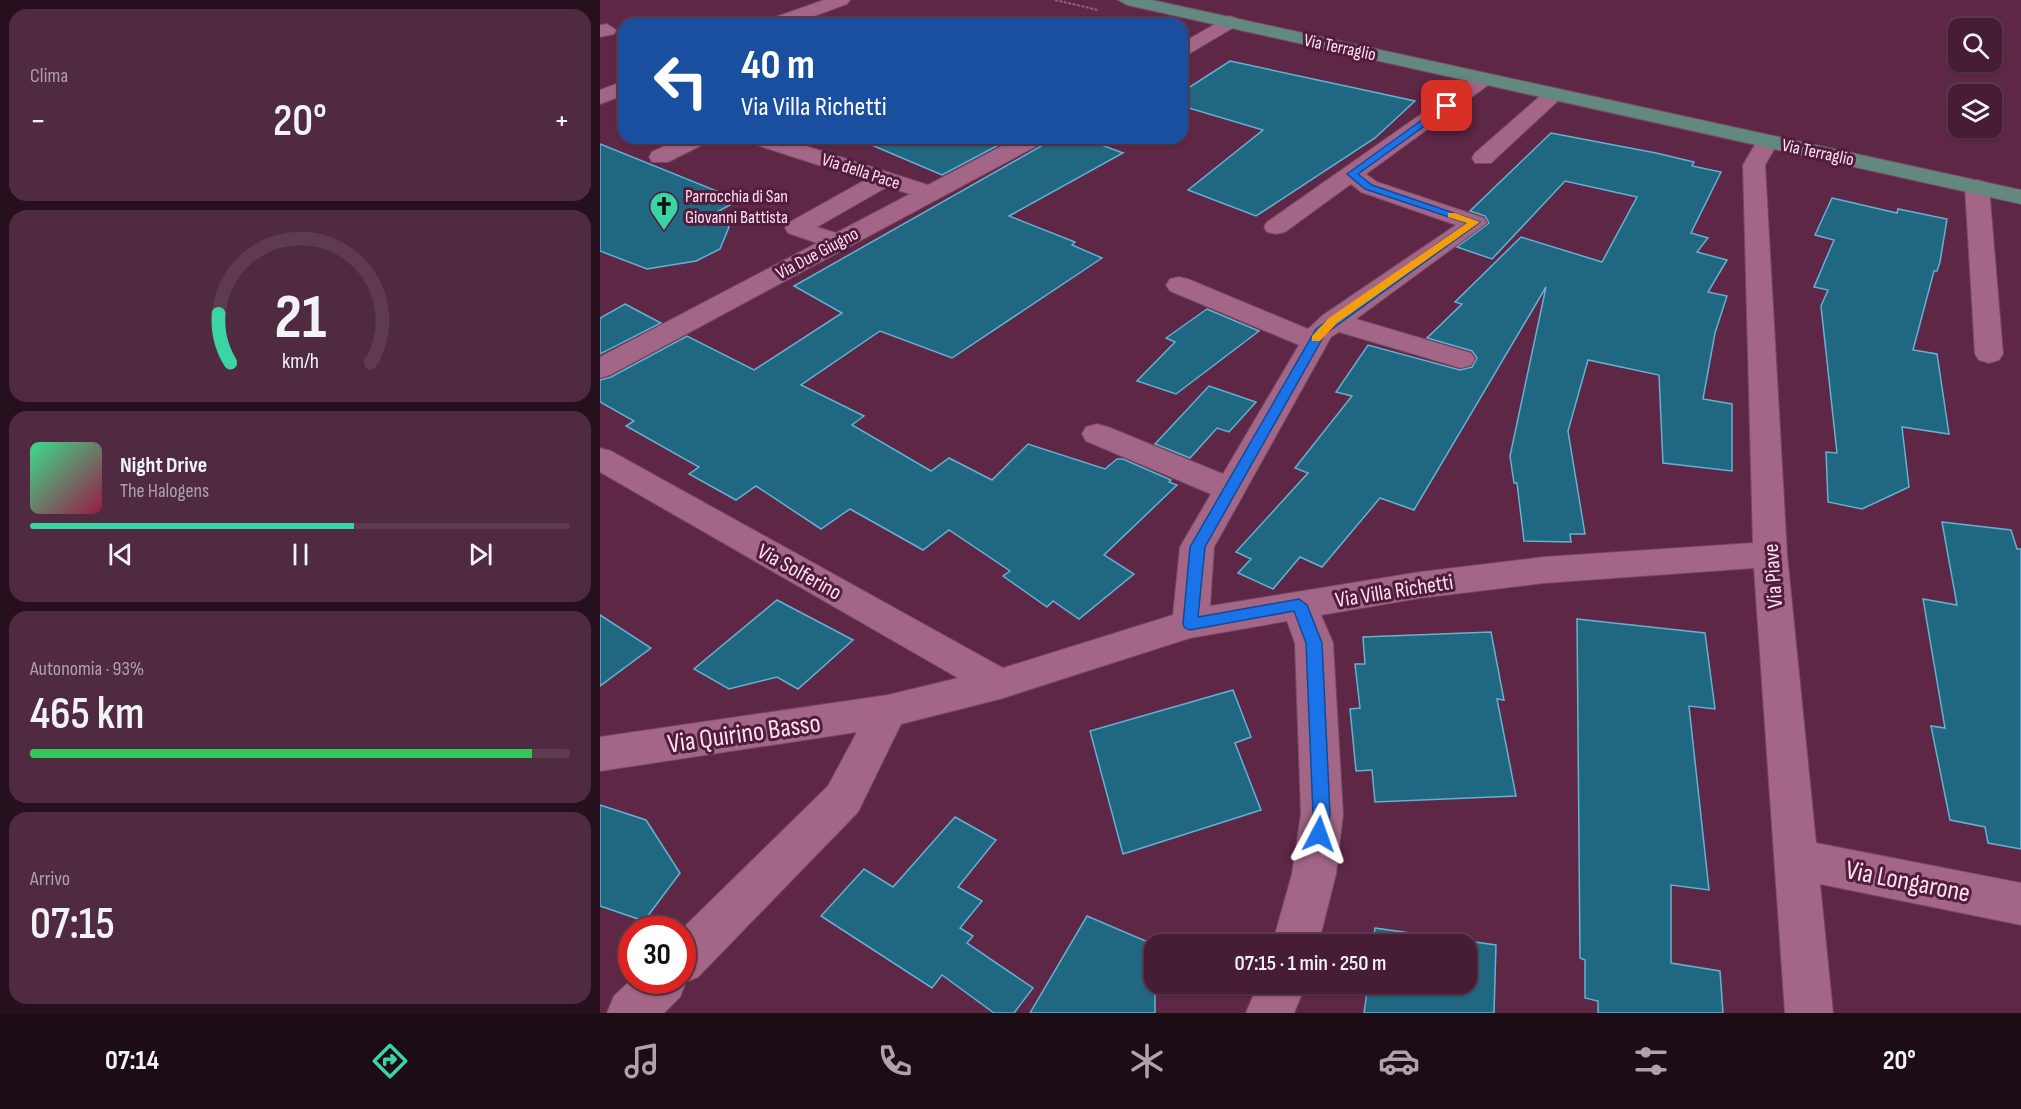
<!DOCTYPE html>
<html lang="it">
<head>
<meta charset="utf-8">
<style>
  body { margin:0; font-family:"Sofia Sans Condensed",sans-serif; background:#502a40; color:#f1f3f6; height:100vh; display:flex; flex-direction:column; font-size:22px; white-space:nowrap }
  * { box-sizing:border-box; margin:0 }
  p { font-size:20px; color:#b0a2ac }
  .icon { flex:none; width:33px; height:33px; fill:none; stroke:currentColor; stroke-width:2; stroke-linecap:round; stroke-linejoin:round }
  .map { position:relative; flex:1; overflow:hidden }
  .details { display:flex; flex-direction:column; gap:9px; padding:9px; background:#26101d; width:600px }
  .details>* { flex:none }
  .banner { position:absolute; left:18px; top:18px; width:570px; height:126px; border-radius:18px; box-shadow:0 2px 4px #0004,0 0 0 2px #5e3b4f; background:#1a4fa0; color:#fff; overflow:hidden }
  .fabs { position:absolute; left:1348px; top:18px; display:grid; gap:12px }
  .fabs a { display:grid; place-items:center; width:54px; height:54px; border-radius:12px; background:#461d34; box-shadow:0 2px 4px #0004,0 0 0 2px #5e3b4f; font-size:30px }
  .speed { position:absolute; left:18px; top:916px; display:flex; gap:12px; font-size:30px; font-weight:700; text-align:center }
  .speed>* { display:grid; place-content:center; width:78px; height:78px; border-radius:50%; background:#461d34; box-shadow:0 2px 4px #0004,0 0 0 2px #5e3b4f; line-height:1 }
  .speed .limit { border:9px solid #d22; background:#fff; color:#111 }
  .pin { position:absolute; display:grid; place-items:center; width:51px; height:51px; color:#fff; margin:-26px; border-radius:12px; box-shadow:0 3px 9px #0006 }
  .me { position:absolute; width:66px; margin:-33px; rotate:4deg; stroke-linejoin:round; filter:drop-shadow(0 0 4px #0008) }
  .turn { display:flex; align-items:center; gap:21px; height:126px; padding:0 24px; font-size:27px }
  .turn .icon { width:78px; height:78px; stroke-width:2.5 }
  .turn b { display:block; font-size:42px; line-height:51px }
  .big { font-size:45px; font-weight:600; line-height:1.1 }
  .details .tile { flex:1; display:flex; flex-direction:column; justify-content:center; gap:9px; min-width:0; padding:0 21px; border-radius:18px; background:#502a40 }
  .details .dial { align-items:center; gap:0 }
  .dial svg { height:156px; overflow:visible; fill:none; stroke:#5e3b4f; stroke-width:7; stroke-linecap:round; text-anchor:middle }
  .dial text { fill:#f1f3f6; stroke:none }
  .song { display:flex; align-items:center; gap:18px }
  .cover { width:72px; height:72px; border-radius:9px; background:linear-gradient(135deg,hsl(150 70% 55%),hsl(340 70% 35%)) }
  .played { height:6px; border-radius:3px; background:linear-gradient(90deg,#3ad4a5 60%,#5e3b4f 60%) }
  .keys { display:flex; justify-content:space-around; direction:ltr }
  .heat { display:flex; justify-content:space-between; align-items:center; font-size:33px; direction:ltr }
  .charge { height:9px; border-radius:4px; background:linear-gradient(90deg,#34c759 93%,#5e3b4f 0) }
  .trip { position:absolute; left:544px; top:934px; width:333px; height:60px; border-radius:18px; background:#461d34; box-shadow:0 2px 4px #0004,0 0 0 2px #5e3b4f; font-weight:600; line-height:60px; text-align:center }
  .tabs { display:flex; height:96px; justify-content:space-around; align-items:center; background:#1c0c15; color:#b0a2ac }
  .tabs .icon { width:42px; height:42px }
  .tabs .active { color:#3ad4a5 }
  .tabs b { font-size:27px; color:#f1f3f6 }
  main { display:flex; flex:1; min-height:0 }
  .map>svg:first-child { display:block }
</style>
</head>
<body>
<main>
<section class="details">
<div class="tile"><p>Clima</p>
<div class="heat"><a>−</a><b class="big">20°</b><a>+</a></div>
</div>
<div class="tile dial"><svg viewBox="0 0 100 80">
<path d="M14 69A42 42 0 1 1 86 69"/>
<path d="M14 69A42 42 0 0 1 8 44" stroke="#3ad4a5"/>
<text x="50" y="56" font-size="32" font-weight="700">21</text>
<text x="50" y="72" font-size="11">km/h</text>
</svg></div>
<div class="tile">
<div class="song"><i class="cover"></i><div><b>Night Drive</b><p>The Halogens</p></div></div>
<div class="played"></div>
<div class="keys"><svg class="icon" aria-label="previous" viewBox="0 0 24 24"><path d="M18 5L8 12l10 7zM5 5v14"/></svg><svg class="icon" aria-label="pause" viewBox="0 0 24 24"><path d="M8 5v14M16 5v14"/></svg><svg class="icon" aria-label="next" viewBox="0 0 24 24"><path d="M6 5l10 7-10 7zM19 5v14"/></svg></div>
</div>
<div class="tile"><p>Autonomia · 93%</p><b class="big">465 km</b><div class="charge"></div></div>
<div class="tile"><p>Arrivo</p><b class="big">07:15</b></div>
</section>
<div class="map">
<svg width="1421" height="1013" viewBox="0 0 1421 1013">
  <rect width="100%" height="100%" fill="#5e2746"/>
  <g fill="#206782" stroke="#64b1d2" stroke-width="1.5">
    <polygon points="630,61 727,82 815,101 775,138 656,216 588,190 663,130 582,106 582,92"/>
    <polygon points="951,133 1056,153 1094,162 1092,166 1121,172 1091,233 1108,238 1097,252 1127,260 1108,292 1127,296 1115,333 1103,399 1132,404 1132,471 1063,463 1059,375 988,360 968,431 985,534 970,534 971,542 924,541 917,483 914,483 910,456 946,287 814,510 780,498 722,567 700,557 673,589 638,573 651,559 636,552 708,473 695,468 752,396 736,392 768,345 860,370 872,367 877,358 872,351 827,338 862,304 855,302 921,237 1002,262 1037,197 965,181 892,259 857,247 889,223 885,216 870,211"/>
    <polygon points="255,138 412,138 342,175"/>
    <polygon points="447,138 483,138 523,153 409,216 475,242 472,245 502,258 352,358 280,331 201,385 264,416 252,425 331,471 349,458 392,480 428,444 505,469 517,459 523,459 571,480 569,482 577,485 504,555 534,574 479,619 453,601 447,607 403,576 410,571 349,530 323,550 250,509 221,529 156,486 136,500 89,474 99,467 26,426 34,421 0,402 0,380 11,377 87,336 154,370 242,313 194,286 443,145"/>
    <polygon points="0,144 139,200 117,212 129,227 120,249 96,261 47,269 0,251"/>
    <polygon points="1232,198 1297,213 1298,209 1347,219 1340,262 1337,271 1334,271 1313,350 1337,354 1349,434 1302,427 1309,487 1262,509 1228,502 1226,452 1237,453 1221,306 1228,290 1214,287 1234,240 1215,235"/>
    <polygon points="25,304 61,323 0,354 0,318"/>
    <polygon points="607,309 659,331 576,394 537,381 575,342 566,338"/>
    <polygon points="609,386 656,402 629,432 617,428 590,458 555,444"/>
    <polygon points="1342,522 1411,530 1417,549 1421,549 1421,849 1388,843 1385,827 1350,820 1331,726 1345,728 1323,599 1357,605"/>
    <polygon points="177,600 253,640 198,689 177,677 129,689 94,669"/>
    <polygon points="0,615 51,648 0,686"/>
    <polygon points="977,619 1105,633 1115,709 1089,706 1109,890 1071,885 1071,963 1120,971 1123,1013 998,1013 998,1001 985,998 985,960 980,958"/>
    <polygon points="891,632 904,700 897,699 916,796 775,802 772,770 756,771 750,709 760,708 755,664 765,664 763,637"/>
    <polygon points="633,690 651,737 635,743 661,810 523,854 490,731"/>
    <polygon points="0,805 46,820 80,873 44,921 0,906"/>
    <polygon points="355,817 396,840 358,887 382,901 360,928 373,936 367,943 433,988 414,1013 394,1013 342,975 332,988 221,916 264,869 293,887"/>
    <polygon points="487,916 555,945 555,1013 430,1013"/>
    <polygon points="775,928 896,945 894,1013 764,1013 768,984 867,984 867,945 773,945"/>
  </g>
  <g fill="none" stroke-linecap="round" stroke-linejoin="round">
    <g stroke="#764863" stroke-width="2">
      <g id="minor">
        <polygon points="224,0 250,0 247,4 192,24 165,24 167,20"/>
        <polygon points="629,16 636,18 638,22 636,26 582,58 582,43"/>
        <polygon points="7,24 16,30 14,34 0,37 0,25"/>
        <polygon points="884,73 891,75 894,79 891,83 766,174 777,182 884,218 887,223 756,319 871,353 875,359 871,365 861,368 739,332 731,337 614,547 610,606 820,572 944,557 1153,543 1143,165 1160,136 1176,136 1179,141 1165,165 1187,554 1216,843 1421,883 1421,925 1220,884 1233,1013 1185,1013 1154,568 944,583 820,598 721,615 733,643 743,814 736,874 718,945 672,945 692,874 701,814 695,643 687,621 590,638 400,699 301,724 258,812 98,977 86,982 80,997 64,1013 7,1013 14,996 32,979 82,981 81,930 228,786 257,732 0,771 0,737 288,695 358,678 0,472 0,448 11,451 403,668 573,615 580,547 611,494 486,441 482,434 486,427 497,424 508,427 623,474 699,345 570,291 566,285 570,279 579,277 588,279 708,329 723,315 856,225 761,192 751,184 685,232 676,234 667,232 664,227 667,222 877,75"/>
        <polygon points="24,81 24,95 0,104 0,90"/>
        <polygon points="954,88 961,90 964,94 961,98 891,163 875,163 872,158 875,153 947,90"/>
        <polygon points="81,138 109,138 106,143 68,162 52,162 49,157 52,152"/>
        <path d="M147,138h34l147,47 89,-47h28l-3,5 -432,232 -10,3v-21l217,-114 -29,-10 -3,-5 3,-5 77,-43 -115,-37zM287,187l23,7 -74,39 -19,-6z"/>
        <polygon points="1377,180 1385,182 1389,187 1403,354 1399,360 1389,363 1379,360 1375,354 1365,187 1369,182"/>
        <polygon points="658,984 706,984 694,1013 646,1013"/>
      </g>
    </g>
    <g stroke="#764863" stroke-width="2">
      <polygon id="major" points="518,0 552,0 1421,190 1421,204 527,5"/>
    </g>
    <polyline stroke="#92637c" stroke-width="2" stroke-dasharray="3 1.5" stroke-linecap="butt" points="455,0 498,10"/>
    <use href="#minor" fill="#a36686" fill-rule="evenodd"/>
    <use href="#major" fill="#638880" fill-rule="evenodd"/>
  </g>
  <polygon fill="#1a73e8" stroke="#114b97" stroke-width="1.5" points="844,104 852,106 758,174 772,185 880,222 725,334 605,547 598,617 699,599 707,605 722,643 730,814 725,840 719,842 713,840 710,834 713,814 706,643 694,611 590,630 585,628 583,624 590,547 716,329 867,223 765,189 747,174"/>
  <polygon fill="#f59e0b" points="848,213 855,213 880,222 737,323 720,341 712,341 712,336 729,318 867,223 848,217"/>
  <defs>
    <g id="church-pin" transform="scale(1.5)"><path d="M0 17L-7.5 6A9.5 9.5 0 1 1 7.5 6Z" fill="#3ad4a5" stroke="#521c3c"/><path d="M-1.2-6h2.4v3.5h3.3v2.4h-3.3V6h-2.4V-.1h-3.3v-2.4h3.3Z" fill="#111"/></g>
  </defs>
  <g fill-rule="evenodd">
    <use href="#church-pin" x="64" y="206"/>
  </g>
  <g text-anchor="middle" stroke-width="6" stroke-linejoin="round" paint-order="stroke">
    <g font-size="18" fill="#fee1ef" stroke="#521c3c">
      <text transform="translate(740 47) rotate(12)" y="6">Via Terraglio</text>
      <text transform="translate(1218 152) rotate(12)" y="6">Via Terraglio</text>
      <text transform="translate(261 171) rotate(18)" y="6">Via della Pace</text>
      <text transform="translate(217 253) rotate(-28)" y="6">Via Due Giugno</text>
    </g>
    <g font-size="18" fill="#fee1ef" stroke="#521c3c" text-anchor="start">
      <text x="85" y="202">Parrocchia di San<tspan x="85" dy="21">Giovanni Battista</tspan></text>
    </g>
    <g font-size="22" fill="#fee1ef" stroke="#521c3c">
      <text transform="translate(200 571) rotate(29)" y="8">Via Solferino</text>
      <text transform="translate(1172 576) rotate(-94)" y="8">Via Piave</text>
      <text transform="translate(794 590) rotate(-9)" y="8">Via Villa Richetti</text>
    </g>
    <g font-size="27" fill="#fee1ef" stroke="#521c3c">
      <text transform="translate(144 733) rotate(-8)" y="9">Via Quirino Basso</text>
      <text transform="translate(1308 881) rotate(11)" y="9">Via Longarone</text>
    </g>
  </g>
</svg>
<div class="fabs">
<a><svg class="icon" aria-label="search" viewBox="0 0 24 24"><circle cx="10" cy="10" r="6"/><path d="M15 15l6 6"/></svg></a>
<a><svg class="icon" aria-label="layers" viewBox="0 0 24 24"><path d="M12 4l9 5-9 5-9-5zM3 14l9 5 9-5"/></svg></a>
</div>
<div class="speed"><div class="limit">30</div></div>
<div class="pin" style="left:847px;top:106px;background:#d93025"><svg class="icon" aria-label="arrive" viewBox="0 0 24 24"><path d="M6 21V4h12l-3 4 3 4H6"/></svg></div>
<svg class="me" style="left:719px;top:834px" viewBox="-20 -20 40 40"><path d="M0-17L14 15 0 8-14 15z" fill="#1a73e8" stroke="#fff" stroke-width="4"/></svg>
<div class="trip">07:15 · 1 min · 250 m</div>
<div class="banner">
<div class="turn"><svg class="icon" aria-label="left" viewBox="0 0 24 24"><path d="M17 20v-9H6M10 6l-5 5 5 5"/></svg><div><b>40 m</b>Via Villa Richetti</div></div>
</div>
</div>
</main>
<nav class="tabs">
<b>07:14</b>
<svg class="icon active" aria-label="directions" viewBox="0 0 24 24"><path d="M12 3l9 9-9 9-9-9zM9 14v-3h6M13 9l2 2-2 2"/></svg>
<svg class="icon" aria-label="music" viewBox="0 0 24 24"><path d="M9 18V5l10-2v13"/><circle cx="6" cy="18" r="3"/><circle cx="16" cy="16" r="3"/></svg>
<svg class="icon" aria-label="phone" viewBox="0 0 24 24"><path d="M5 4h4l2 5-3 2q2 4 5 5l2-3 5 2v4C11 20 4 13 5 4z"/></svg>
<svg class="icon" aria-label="climate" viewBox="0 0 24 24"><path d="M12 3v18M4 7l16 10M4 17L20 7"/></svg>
<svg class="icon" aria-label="car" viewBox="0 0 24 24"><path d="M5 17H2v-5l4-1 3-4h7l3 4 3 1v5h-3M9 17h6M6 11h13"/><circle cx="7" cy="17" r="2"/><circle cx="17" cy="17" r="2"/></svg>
<svg class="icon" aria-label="filters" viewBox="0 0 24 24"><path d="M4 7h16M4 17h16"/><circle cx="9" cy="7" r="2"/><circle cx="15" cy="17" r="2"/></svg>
<b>20°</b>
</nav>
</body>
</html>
